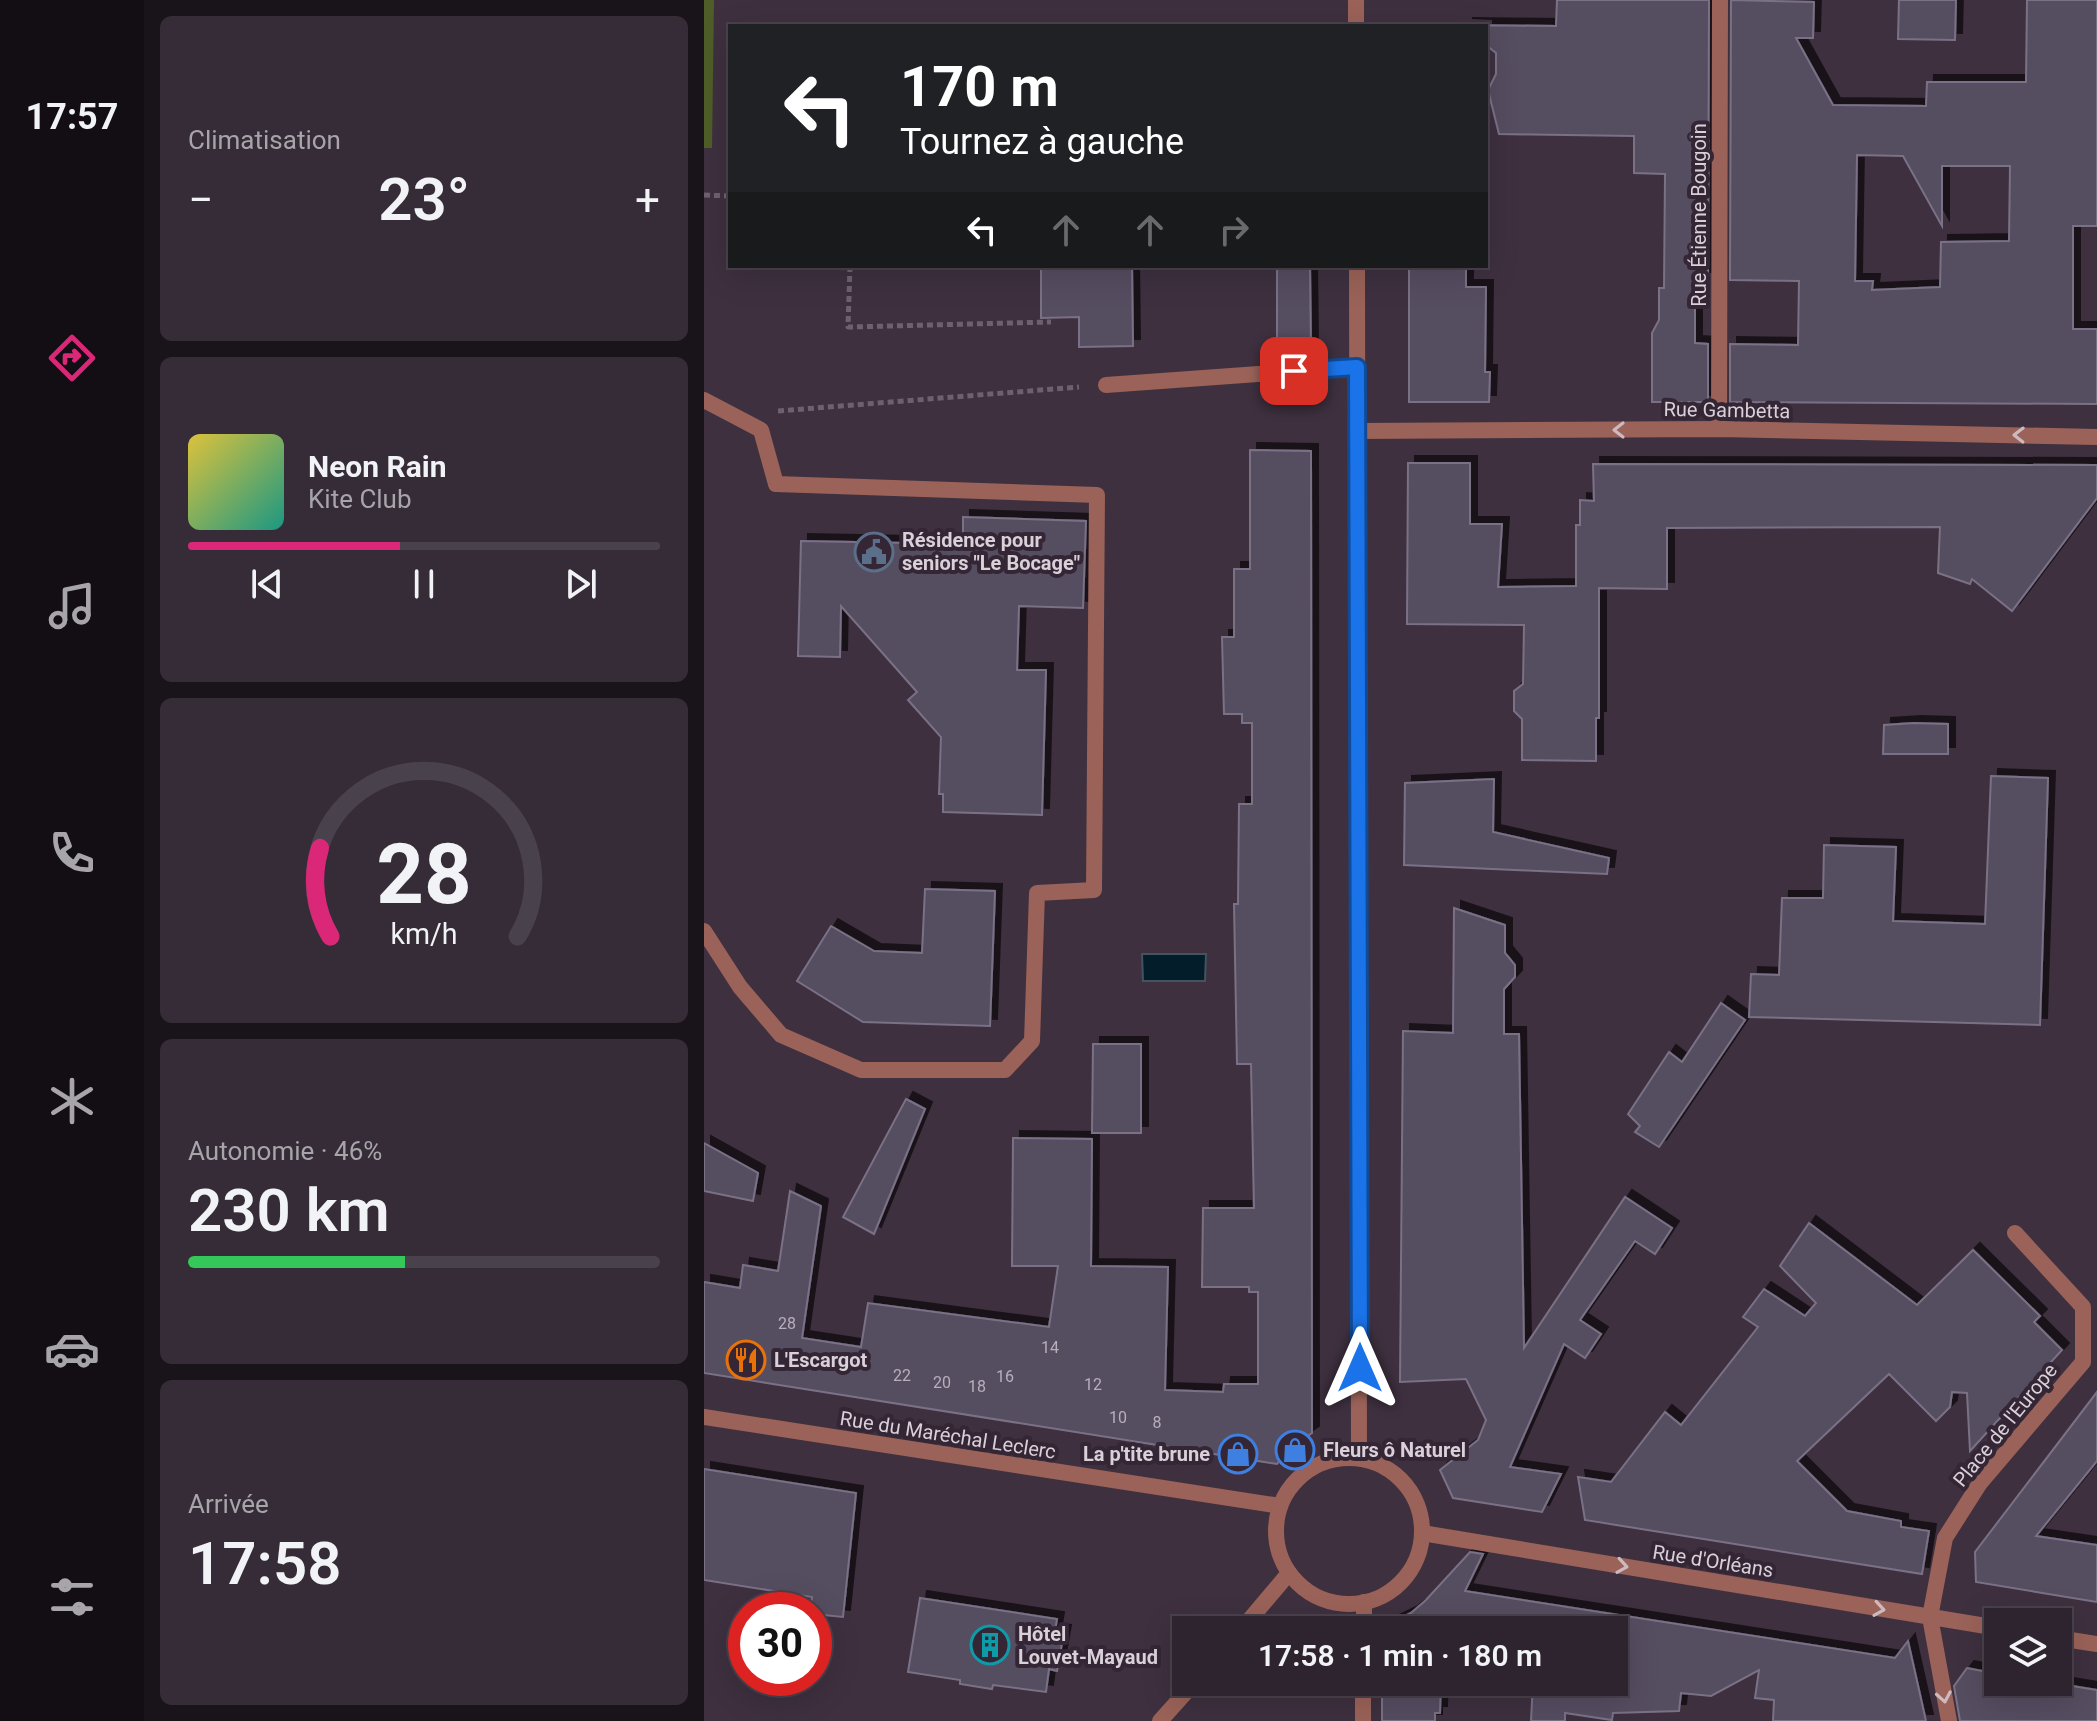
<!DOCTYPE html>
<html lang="fr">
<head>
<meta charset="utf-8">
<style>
  body { margin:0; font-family:Roboto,sans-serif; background:#362c37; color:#f1f3f6; height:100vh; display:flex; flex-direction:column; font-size:30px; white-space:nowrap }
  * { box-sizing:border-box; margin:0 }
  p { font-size:26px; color:#a7a4aa }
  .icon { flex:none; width:44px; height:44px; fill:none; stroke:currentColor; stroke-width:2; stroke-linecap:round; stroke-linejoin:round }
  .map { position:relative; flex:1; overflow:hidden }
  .side { display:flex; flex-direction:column; gap:16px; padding:16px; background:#19141a; width:560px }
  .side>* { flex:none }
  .top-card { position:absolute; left:24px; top:24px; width:760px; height:244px; border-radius:0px; box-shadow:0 8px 32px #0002,0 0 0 2px #49414b; background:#202124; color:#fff; overflow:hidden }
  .tools { position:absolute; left:1280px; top:1608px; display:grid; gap:16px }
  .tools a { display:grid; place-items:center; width:88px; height:88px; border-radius:0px; background:#2e242f; box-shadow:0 8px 32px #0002,0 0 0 2px #49414b; font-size:40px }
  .speed { position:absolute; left:24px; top:1592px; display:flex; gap:16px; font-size:40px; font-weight:700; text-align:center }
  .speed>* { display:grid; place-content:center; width:104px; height:104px; border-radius:50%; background:#2e242f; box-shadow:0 8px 32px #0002,0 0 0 2px #49414b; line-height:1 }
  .speed .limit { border:12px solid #d22; background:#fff; color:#111 }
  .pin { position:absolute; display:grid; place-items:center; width:68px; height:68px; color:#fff; margin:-34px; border-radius:16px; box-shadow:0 4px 12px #0006 }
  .me { position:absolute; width:88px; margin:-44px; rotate:0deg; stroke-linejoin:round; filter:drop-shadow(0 0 6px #0008) }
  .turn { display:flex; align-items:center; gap:28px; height:168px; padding:0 40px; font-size:36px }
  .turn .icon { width:104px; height:104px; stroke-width:2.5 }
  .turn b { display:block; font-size:56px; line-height:68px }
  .lanes { display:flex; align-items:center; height:76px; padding:0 40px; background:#0003; justify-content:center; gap:40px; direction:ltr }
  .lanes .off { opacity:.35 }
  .big { font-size:60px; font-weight:600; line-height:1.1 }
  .side .widget { flex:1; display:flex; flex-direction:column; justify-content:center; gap:12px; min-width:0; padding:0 28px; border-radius:12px; background:#362c37 }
  .side .dial { align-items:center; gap:0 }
  .dial svg { height:208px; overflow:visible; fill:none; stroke:#49414b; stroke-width:7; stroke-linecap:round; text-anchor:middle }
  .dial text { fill:#f1f3f6; stroke:none }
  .song { display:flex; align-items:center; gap:24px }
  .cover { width:96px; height:96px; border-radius:12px; background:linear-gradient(135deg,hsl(50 70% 55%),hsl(170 70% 35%)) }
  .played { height:8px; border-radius:4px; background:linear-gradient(90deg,#db2777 45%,#49414b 45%) }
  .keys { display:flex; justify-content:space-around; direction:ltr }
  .heat { display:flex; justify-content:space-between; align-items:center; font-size:44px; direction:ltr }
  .charge { height:12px; border-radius:6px; background:linear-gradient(90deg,#34c759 46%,#49414b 0) }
  .trip { position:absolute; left:468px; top:1616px; width:456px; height:80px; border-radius:0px; background:#2e242f; box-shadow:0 8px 32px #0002,0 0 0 2px #49414b; font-weight:600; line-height:80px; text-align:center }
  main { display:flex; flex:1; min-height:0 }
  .dock { display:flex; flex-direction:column; width:144px; justify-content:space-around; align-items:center; background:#120e13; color:#a7a4aa }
  .dock .icon { width:56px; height:56px }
  .dock .on { color:#db2777 }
  .dock b { font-size:36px; color:#f1f3f6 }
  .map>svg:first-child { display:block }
</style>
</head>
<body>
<main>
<nav class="dock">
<b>17:57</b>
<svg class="icon on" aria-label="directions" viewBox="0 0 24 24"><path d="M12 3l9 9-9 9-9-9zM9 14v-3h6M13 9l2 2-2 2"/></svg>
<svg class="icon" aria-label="music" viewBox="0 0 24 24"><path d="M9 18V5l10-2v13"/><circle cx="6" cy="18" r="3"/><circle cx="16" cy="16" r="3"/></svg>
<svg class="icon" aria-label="phone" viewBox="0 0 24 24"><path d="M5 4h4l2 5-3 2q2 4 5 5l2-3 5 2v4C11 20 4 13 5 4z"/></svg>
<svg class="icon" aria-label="climate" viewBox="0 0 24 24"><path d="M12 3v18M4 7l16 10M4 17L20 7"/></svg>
<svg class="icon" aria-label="car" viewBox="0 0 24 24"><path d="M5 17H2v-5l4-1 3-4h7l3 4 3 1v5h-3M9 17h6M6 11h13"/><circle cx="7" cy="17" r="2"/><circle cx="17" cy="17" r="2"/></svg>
<svg class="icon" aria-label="filters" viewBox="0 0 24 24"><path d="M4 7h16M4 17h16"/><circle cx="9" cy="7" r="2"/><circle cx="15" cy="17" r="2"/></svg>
</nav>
<section class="side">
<div class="widget"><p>Climatisation</p>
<div class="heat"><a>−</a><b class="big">23°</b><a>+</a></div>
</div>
<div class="widget">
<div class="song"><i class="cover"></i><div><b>Neon Rain</b><p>Kite Club</p></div></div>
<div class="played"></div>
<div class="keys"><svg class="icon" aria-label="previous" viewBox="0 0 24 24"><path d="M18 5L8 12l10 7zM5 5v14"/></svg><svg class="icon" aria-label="pause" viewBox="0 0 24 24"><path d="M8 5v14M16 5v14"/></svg><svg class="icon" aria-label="next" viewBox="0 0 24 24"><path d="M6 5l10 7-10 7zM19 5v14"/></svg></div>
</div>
<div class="widget dial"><svg viewBox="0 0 100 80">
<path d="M14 69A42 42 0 1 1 86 69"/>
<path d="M14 69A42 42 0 0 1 10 35" stroke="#db2777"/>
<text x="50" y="56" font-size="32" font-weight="700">28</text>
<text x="50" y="72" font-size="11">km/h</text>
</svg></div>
<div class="widget"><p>Autonomie · 46%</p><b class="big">230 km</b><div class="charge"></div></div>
<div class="widget"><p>Arrivée</p><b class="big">17:58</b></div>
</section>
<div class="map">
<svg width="1393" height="1721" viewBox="0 0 1393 1721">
  <defs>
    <filter id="shadow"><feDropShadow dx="7" dy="-7" stdDeviation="0" flood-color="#0009"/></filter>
  </defs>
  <rect width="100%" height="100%" fill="#3e303f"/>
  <polygon fill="#4f5e28" points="0,0 10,0 8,148 0,148"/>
  <polygon fill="#031d2b" stroke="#43535f" stroke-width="2" points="438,954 502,954 501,981 439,981"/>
  <g fill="#554d60" stroke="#7a7186" stroke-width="2" fill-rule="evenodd" filter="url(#shadow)">
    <polygon points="853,0 1005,0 1004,279 991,279 991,343 1004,344 1004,402 948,402 948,333 955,320 955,288 960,288 961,174 930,173 930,136 795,134 784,90 792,74 792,53 782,45 782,26 761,25 852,26"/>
    <path d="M1027,0l83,2 -1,36h-17l37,67 93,1 1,-24h99l1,-82h70v226h-24v103h24v75l-367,-2v-58l68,1 1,-64 -69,-1zM1153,155l46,1 39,70v-60h68l-1,75 -68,1 -1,45 -68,3 1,-9h-18z"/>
    <polygon points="1195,0 1252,0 1251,40 1194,39"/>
    <polygon points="337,266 428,266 429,346 375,347 375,317 337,318"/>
    <polygon points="573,266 606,266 607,348 573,348"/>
    <polygon points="705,266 762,266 762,287 782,287 781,372 786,372 785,402 705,402"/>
    <polygon points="546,450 607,451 608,1433 589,1446 573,1464 0,1373 0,1282 36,1288 39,1265 74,1271 86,1191 117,1206 98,1338 157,1347 164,1303 345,1327 354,1266 308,1266 309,1138 388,1139 387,1266 464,1267 461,1390 519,1392 520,1384 554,1384 554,1292 545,1292 545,1287 498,1287 499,1208 550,1208 547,1064 533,1064 530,904 534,904 535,804 548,804 548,723 538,723 538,714 520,714 518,637 530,637 530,569 546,569"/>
    <polygon points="704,463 766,463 766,524 798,524 794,587 872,586 872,525 876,525 876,500 890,501 889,464 1393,465 1393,498 1308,611 1268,579 1266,584 1234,573 1236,527 963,528 963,589 895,588 895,718 892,718 892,761 818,760 818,719 810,711 810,691 819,684 820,625 703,624"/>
    <polygon points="259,517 382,521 379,608 315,606 313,670 342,670 338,815 239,812 239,794 235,794 237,737 204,700 213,692 137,606 136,657 94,656 97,541 259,544"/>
    <polygon points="1210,723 1244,724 1244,754 1179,754 1180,725"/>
    <polygon points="1287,776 1344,778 1336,1025 1045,1017 1047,974 1075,975 1078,898 1119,898 1120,845 1192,847 1189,921 1281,924"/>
    <polygon points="790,779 789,832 905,858 903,874 700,865 701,783"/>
    <polygon points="221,889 291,891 286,1026 159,1022 93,981 127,926 170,951 218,953"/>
    <polygon points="750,908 801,925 801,953 811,965 811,977 800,989 800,1034 815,1034 820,1348 921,1197 968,1228 951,1254 931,1241 876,1320 897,1334 881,1358 860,1344 806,1467 857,1474 838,1512 749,1498 736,1470 774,1440 782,1420 762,1379 696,1382 699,1031 749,1033"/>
    <polygon points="1017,1003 1041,1020 955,1147 931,1132 936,1126 924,1114 965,1052 978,1062"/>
    <polygon points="389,1044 437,1044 437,1133 388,1133"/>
    <polygon points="202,1099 221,1109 170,1234 139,1217"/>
    <polygon points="0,1143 54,1173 49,1201 0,1191"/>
    <polygon points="1105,1223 1213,1305 1269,1250 1336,1316 1330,1322 1358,1350 1266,1451 1263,1393 1248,1392 1246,1407 1232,1421 1185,1374 1093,1461 1143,1511 1197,1521 1197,1527 1225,1531 1218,1574 881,1520 874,1477 907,1482 961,1412 977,1425 1054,1327 1039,1317 1060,1289 1101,1316 1112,1303 1076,1266"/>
    <polygon points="1393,1392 1393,1461 1332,1536 1393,1545 1393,1602 1272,1582 1271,1552"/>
    <polygon points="0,1469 152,1493 139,1617 110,1614 110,1610 106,1610 108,1597 0,1580"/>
    <polygon points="766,1552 779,1554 761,1591 1191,1658 1204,1641 1222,1721 1069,1721 1070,1700 1051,1698 1055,1670 1007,1696 977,1693 975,1711 909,1713 908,1720 861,1713 861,1721 827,1721 829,1682 910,1682 910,1630 678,1630 678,1627 707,1613 721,1601"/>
    <polygon points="216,1598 353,1619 351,1631 360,1632 353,1671 345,1669 342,1692 289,1685 288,1689 256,1684 256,1680 204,1672"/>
    <polygon points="1263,1668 1294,1674 1294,1682 1344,1682 1393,1690 1393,1721 1256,1721 1250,1686"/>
    <polygon points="678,1682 737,1682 736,1713 731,1713 731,1721 678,1721"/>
  </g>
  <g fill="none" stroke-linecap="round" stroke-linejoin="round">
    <g stroke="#6e616e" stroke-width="5" stroke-dasharray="6 4" stroke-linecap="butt">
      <polyline points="0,195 26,196"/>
      <polyline points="146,266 144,327 347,322"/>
      <polyline points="74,411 375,387"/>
    </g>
    <g stroke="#9a6258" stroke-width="16">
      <polyline points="402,385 653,367"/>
      <polyline points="0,400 57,430 72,484 393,495 390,890 333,893 328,1041 301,1070 157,1070 77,1035 36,987 0,931"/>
      <polyline points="1226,1617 1241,1538 1276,1483 1379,1362 1379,1307 1311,1233"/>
    </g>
    <g stroke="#9a6258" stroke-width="16">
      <polyline points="652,0 652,26"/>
      <polyline points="653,266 655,1458"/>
      <polyline points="1015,429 1016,0"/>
      <polyline points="653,431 1015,429 1393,437"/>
      <polyline points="1226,1617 1245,1721"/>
    </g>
    <g stroke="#9a6258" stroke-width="16">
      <polyline points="0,1417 576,1506"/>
      <circle cx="645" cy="1531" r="73"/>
      <polyline points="718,1533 1294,1628"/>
      <polyline points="537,1630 585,1573"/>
      <polyline points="660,1630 660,1602"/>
      <polyline points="1354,1638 1393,1644"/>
      <polyline points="456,1721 491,1682"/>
      <polyline points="659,1721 659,1682"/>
    </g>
  </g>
  <defs><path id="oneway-chevron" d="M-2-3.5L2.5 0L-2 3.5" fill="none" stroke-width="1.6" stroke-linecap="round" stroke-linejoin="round" transform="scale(2)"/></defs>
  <g stroke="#ccbabf">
    <use href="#oneway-chevron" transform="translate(915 430) rotate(180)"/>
    <use href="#oneway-chevron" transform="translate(1315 435) rotate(-179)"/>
    <use href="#oneway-chevron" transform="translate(918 1566) rotate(9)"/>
    <use href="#oneway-chevron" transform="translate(1175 1609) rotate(9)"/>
    <use href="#oneway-chevron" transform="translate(1240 1697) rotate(80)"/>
  </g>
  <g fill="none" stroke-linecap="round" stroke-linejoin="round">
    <g stroke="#114b97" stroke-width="20">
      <polyline id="route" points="590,371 653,367 656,1368"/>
    </g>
    <use href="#route" stroke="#1a73e8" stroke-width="14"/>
  </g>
  <defs>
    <g id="civic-ring" transform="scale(2)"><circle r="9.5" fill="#342635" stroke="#5c6f8a" stroke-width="1.5"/><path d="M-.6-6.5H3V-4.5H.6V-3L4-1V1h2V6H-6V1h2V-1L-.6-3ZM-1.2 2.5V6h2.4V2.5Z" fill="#5c6f8a"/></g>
    <g id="restaurant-ring" transform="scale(2)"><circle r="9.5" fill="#342635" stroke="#e8710a" stroke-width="1.5"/><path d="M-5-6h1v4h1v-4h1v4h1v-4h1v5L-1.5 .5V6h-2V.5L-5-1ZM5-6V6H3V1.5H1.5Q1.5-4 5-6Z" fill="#e8710a"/></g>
    <g id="shop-ring" transform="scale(2)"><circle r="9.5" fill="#342635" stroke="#3f7fe0" stroke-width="1.5"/><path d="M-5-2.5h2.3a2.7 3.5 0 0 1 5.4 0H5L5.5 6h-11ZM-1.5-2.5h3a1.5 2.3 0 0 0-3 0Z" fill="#3f7fe0"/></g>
    <g id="building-ring" transform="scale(2)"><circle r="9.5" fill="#342635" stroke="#0f9aa8" stroke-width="1.5"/><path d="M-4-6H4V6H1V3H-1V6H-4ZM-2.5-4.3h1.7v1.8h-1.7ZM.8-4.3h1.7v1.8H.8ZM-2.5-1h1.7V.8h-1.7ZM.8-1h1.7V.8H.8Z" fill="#0f9aa8"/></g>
  </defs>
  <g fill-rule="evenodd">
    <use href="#civic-ring" x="170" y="552"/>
    <use href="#restaurant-ring" x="42" y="1360"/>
    <use href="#shop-ring" x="591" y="1450"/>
    <use href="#shop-ring" x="534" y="1454"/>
    <use href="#building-ring" x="286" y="1645"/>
  </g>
  <g text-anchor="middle" stroke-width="8" stroke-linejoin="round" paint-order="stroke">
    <g font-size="16" fill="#b8afbb">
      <text x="83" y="1329">28</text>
      <text x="346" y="1353">14</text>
      <text x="198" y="1381">22</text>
      <text x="301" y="1382">16</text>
      <text x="238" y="1388">20</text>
      <text x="389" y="1390">12</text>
      <text x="273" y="1392">18</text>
      <text x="414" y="1423">10</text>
      <text x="453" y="1428">8</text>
    </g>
    <g font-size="20" fill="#d9d0d9" stroke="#342635">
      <text transform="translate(995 215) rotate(-90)" y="7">Rue Étienne Bougoin</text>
      <text transform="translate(1023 410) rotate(1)" y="7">Rue Gambetta</text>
      <text transform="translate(1301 1425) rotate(-51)" y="7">Place de l'Europe</text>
      <text transform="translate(244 1435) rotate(9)" y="7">Rue du Maréchal Leclerc</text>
      <text transform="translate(1009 1561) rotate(9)" y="7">Rue d'Orléans</text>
    </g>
    <g font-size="20" font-weight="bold" fill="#d9d0d9" stroke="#342635" text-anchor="start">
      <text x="198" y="547">Résidence pour<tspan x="198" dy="23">seniors "Le Bocage"</tspan></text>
      <text x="70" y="1367">L'Escargot</text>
      <text x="619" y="1457">Fleurs ô Naturel</text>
      <text x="506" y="1461" text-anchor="end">La p'tite brune</text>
      <text x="314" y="1641">Hôtel<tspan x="314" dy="23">Louvet-Mayaud</tspan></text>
    </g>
  </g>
</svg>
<div class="tools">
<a><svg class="icon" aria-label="layers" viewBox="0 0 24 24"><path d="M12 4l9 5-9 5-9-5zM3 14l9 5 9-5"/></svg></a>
</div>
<div class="speed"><div class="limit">30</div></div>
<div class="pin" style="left:590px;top:371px;background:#d93025"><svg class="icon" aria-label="arrive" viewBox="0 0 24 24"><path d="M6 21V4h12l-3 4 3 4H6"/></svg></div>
<svg class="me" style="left:656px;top:1368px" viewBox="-20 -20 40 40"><path d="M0-17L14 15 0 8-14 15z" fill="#1a73e8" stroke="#fff" stroke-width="4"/></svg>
<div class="trip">17:58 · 1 min · 180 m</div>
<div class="top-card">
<div class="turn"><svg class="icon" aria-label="left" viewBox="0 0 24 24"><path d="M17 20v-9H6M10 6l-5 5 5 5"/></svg><div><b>170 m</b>Tournez à gauche</div></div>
<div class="lanes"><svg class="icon" aria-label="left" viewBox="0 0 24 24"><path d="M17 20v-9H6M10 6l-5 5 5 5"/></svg><svg class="icon off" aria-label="ahead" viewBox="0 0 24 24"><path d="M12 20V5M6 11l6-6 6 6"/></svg><svg class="icon off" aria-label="ahead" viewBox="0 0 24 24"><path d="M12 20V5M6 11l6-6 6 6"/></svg><svg class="icon off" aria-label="right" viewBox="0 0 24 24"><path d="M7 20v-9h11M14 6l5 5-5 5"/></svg></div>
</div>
</div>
</main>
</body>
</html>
